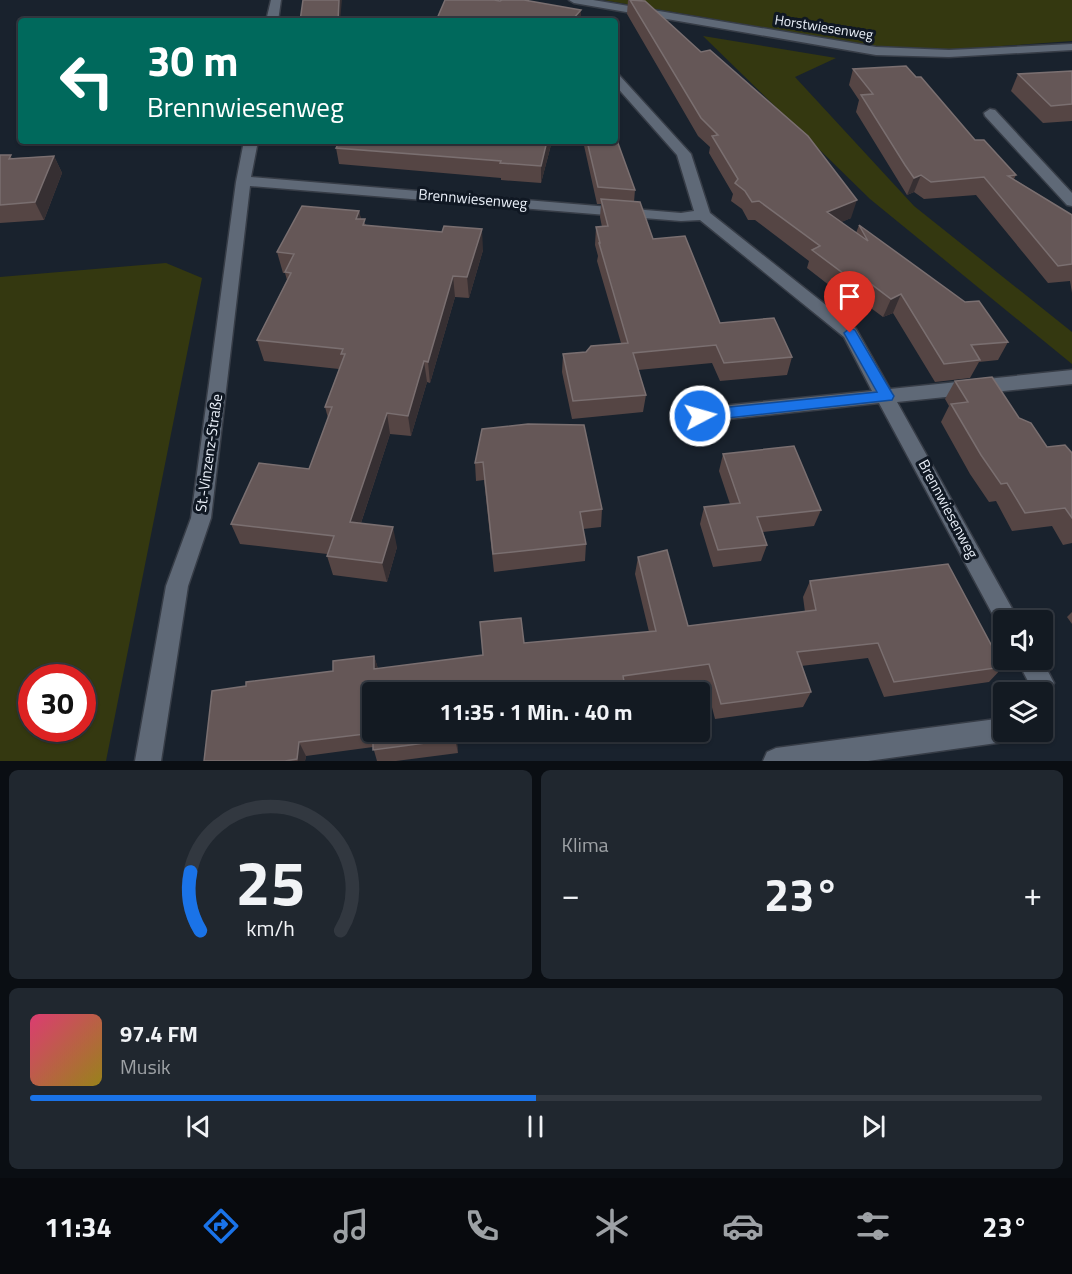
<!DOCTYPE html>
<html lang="de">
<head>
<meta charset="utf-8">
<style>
  body { margin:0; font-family:"Titillium Web",sans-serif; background:#20272f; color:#f1f3f6; height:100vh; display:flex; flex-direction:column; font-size:22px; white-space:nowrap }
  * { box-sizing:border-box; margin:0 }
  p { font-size:20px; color:#9da1a5 }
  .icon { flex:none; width:33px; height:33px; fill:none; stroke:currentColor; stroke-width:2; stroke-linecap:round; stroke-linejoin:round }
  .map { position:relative; height:761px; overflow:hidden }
  .side { display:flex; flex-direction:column; gap:9px; padding:9px; background:#0a0e13; flex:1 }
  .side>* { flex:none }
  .top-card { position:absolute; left:18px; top:18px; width:600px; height:126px; border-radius:6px; box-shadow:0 2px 4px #0004,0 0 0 2px #323840; background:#00695c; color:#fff; overflow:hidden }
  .tools { position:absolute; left:993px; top:610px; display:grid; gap:12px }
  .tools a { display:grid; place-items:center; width:60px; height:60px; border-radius:6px; background:#131a22; box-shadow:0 2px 4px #0004,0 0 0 2px #323840; font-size:30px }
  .speed { position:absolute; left:18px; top:664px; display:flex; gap:12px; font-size:30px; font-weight:700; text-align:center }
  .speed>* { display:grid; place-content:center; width:78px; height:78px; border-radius:50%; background:#131a22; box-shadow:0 2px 4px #0004,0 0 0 2px #323840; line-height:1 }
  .speed .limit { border:9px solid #d22; background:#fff; color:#111 }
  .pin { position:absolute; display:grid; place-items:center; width:51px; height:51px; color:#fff; margin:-62px -26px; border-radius:50% 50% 50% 0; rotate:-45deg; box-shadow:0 0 6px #0007 }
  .pin .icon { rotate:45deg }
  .me { position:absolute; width:66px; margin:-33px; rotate:84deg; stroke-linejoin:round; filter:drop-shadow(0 0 4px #0008) }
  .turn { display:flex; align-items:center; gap:21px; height:126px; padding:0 30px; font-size:27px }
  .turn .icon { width:78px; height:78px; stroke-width:2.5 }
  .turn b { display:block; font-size:42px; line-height:51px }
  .big { font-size:45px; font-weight:700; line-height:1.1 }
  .side .widget { flex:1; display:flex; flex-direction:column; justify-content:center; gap:9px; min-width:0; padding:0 21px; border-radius:9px; background:#20272f }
  .side .dial { align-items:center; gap:0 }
  .dial svg { height:156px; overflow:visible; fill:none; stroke:#323840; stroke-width:7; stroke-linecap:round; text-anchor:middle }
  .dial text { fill:#f1f3f6; stroke:none }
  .song { display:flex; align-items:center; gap:18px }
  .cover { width:72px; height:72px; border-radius:9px; background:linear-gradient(135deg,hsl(340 70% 55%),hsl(50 70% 35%)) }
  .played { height:6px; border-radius:3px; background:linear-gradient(90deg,#1a73e8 50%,#323840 50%) }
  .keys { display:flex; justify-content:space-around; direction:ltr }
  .heat { display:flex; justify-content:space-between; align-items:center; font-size:33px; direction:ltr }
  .side .tiles { flex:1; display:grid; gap:9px; grid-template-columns:1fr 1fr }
  .widget:last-child { grid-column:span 2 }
  .trip { position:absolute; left:362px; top:682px; width:348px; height:60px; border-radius:6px; background:#131a22; box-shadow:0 2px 4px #0004,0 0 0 2px #323840; font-weight:700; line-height:60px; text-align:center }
  .tabs { display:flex; height:96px; justify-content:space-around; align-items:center; background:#080a0e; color:#9da1a5 }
  .tabs .icon { width:42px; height:42px }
  .tabs .active { color:#1a73e8 }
  .tabs b { font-size:27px; color:#f1f3f6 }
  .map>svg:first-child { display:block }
</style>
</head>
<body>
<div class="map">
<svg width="1072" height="761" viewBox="0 0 1072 761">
  <rect width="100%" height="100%" fill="#19222d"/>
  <g fill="#343810" fill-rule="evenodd">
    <polygon points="603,0 1072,0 1072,41 946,50 872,46"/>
    <polygon points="703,36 836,58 795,77 914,206 1072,332 1072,364 870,199"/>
    <path d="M166,263l36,15 -96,483h-106v-484zM32,678h50v51h-50z"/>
  </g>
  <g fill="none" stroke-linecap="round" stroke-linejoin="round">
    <g stroke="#373d47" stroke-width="3">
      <g id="street">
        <polygon points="271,0 281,0 278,21 266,21"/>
        <polygon points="569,0 593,0 876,47 949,50 1072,44 1072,50 949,57 876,55 574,3"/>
        <polygon points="615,74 619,75 691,154 710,213 856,329 890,389 1072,370 1072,384 897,402 1019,621 1004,621 1004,630 1000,628 879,403 700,422 693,420 691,415 693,410 700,408 872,391 844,337 700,220 681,221 250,186 211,518 188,586 161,761 135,761 166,586 191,518 236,182 244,141 258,141 251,177 681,213 694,211 677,155 615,85"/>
        <polygon points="990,109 995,110 1072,193 1072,206 1067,205 985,116 984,113"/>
        <polygon points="1017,660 1042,660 1054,683 1044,701 1042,702 1042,693 1024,693 1029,683"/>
        <polygon points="1004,718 1004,732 1016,732 1013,739 1004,742 868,761 763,761 767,752 776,748"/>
      </g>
    </g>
    <use href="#street" fill="#5f6977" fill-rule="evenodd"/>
  </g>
  <g fill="#554544">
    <polygon points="628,0 639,0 851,218 841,222 856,233 859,225 1008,342 998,360 979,362 970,378 935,382 893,313 883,317 860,300 852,303 807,268 809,261 755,220 748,220 742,209 731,201 733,194 709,153 710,147 698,136 627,14"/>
    <polygon points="853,69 916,77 975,140 1016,175 1014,179 1072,215 1072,293 1070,281 1048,283 976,195 924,199 914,192 907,195 899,182 856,112 859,100 849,85"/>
    <polygon points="1072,71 1072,121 1043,123 1011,91 1018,74"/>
    <polygon points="552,141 541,183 501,180 501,178 339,164 336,148"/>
    <polygon points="583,141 615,141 635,190 634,202 653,239 720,323 792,357 787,375 720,381 712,363 638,370 646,395 643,412 572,419 562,372 563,354 586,352 621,343 597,261 598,256 595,245 596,227 602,227 600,217 601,204 597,204"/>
    <polygon points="0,155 13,158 54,156 62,173 44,220 0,223"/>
    <polygon points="359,211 361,219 366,225 483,250 469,298 455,297 430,383 427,382 411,436 390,434 361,523 397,547 387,582 333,575 327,556 327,554 240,544 231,524 309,469 328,418 325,407 339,369 264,361 257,340 287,280 285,273 283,273 277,252"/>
    <polygon points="955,381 1019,418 1047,447 1072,453 1072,543 1063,545 1052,526 1012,531 996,501 989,502 970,474 941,422 949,406 945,399"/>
    <polygon points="482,429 602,509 601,527 583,529 586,544 585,561 494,572 484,480 476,481 475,463"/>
    <polygon points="723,454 821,510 814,526 763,532 767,545 761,561 713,567 700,524 704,507 730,504 719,471"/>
    <polygon points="638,557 688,626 805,612 803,597 810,581 1003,667 989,682 884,697 868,658 801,666 811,692 803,707 715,719 705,680 625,690 626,693 372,693 456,732 458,753 396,761 377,761 373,747 306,756 305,761 204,761 246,686 333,671 374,656 378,669 483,655 524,643 649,632 635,574"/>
    <polygon points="1072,612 1072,624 1067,617"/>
    <polygon points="531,732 620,732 532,744"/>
  </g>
  <g fill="#362f32">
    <polygon points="339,0 342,0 340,21 338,21"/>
    <polygon points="581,10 581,21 572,21"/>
    <polygon points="547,141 552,141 541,183 541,166"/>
    <polygon points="54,156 62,173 44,220 35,202"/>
    <polygon points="921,175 914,192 907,195 914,178"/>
    <polygon points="857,200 851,218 821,231 827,212"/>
    <polygon points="359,211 363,231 356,219"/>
    <polygon points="482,229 483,250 469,298 467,277"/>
    <polygon points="453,276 455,297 430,383 428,362"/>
    <polygon points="867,281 860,300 852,303 859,285"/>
    <polygon points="901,294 893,313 883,317 891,299"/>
    <polygon points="424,361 427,382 411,436 408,416"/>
    <polygon points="387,413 390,434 355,541 350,522"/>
    <polygon points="393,527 397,547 387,582 382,563"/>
    <polygon points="374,656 379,671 374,669"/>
    <polygon points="455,732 456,732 458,753 455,739"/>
    <polygon points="299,742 306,756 305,761 298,761 297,759"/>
  </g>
  <g fill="#655757" stroke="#7a6f70" stroke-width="1.5">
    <polygon points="303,0 339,0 338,21 300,21"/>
    <polygon points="445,0 494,0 500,1 502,0 524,0 581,10 572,20 576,21 436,21"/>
    <polygon points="630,0 645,1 701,52 710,50 808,136 857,200 827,212 868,241 859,225 965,302 979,301 1008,342 971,345 980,360 944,364 901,294 891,299 867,281 859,285 812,250 820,246 759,201 752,202 745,191 735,183 738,179 712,136 718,135 701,118"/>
    <polygon points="906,66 916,77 921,77 975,140 984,140 1016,175 1008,176 1072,215 1072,264 1058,266 984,177 931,182 921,175 914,178 905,165 861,95 873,94 853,69"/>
    <polygon points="1072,71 1072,104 1051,106 1018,74"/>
    <polygon points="615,135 635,190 598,187 587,141 615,141"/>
    <polygon points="340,141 547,141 541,166 500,163 501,161 336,148"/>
    <polygon points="0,155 11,155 9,159 54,156 35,202 0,205"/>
    <polygon points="601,199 640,202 653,239 685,236 720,323 774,318 792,357 724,363 716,345 633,353 646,395 573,401 563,354 586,352 591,346 628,343 599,243 600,243 596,227 608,226"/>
    <polygon points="302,206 359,211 356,219 365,219 363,225 442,232 444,226 482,229 467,277 453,276 428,362 424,361 408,416 387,413 350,522 393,527 382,563 327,556 334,536 231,524 259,463 309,469 332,407 325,407 345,354 341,354 343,349 257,340 291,273 285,272 294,254 277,252"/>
    <polygon points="992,377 1019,418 1031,423 1047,447 1065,445 1072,453 1072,518 1065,508 1025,513 1007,483 1001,484 981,455 951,404 968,402 955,381"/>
    <polygon points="528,424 584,425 602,509 580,512 586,544 493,554 483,462 475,463 482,429"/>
    <polygon points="794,446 821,510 757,517 767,545 718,550 704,507 740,503 723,454"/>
    <polygon points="667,550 688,626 816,610 810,581 948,564 1003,667 894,682 878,643 797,652 811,692 721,704 709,664 623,676 626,693 528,693 527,685 460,693 372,693 372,732 455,732 455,739 373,750 373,733 299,742 297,759 285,761 204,761 212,691 246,686 246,682 333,671 333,661 374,656 374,669 483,655 480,622 521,618 524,643 656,631 638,557"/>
  </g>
  <polygon fill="#1a73e8" stroke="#114b97" stroke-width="1.5" points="850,328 855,330 892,393 894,396 892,400 700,421 695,419 693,416 700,410 877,392 844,333"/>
  <g text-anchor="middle" stroke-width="6" stroke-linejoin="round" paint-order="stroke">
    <g font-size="14" fill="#eaf0f9" stroke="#101823">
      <text transform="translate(824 27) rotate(9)" y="5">Horstwiesenweg</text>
    </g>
    <g font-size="15" fill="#eaf0f9" stroke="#101823">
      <text transform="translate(473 199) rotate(5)" y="5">Brennwiesenweg</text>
      <text transform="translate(209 453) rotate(-82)" y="5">St.-Vinzenz-Straße</text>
      <text transform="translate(948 509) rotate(62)" y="5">Brennwiesenweg</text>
    </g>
  </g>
</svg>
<div class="tools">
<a><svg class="icon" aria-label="sound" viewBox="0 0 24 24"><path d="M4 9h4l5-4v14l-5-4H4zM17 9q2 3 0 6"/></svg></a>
<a><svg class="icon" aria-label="layers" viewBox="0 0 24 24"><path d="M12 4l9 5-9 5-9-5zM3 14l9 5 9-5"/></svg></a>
</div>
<div class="speed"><div class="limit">30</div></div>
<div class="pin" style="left:850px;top:333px;background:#d93025"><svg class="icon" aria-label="arrive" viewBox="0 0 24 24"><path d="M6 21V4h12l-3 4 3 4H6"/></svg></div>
<svg class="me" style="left:700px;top:416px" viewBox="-20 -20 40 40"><circle r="17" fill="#1a73e8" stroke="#fff" stroke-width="3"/><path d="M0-11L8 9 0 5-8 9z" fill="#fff"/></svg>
<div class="trip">11:35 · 1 Min. · 40 m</div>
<div class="top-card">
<div class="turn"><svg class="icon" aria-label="left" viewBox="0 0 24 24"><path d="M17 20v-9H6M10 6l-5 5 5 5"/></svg><div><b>30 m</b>Brennwiesenweg</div></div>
</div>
</div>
<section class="side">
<div class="tiles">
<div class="widget dial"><svg viewBox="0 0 100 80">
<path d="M14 69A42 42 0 1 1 86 69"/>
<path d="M14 69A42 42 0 0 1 9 39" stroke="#1a73e8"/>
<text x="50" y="56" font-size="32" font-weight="700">25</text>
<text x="50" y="72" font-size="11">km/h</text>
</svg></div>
<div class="widget"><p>Klima</p>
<div class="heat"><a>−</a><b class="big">23°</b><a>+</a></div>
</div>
<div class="widget">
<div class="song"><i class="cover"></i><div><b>97.4 FM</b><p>Musik</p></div></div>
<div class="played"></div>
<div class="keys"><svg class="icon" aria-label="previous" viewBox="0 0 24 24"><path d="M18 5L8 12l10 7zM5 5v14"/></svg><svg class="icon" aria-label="pause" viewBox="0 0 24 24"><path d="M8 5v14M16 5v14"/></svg><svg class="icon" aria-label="next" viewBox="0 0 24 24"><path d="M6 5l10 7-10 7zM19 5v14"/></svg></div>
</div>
</div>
</section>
<nav class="tabs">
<b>11:34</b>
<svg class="icon active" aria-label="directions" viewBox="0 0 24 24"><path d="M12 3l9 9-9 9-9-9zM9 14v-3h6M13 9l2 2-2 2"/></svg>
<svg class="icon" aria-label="music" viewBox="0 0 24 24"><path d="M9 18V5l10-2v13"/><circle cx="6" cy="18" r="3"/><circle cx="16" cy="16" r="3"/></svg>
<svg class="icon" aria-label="phone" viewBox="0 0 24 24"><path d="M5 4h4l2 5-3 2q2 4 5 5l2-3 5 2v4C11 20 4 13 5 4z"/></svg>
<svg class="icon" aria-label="climate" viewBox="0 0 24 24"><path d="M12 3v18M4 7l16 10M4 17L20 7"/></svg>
<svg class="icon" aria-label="car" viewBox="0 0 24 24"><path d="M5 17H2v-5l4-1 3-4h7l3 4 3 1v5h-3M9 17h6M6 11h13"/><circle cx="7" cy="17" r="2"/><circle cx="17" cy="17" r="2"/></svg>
<svg class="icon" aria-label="filters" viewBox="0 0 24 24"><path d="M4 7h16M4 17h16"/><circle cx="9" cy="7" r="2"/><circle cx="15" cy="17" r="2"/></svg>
<b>23°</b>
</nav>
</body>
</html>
